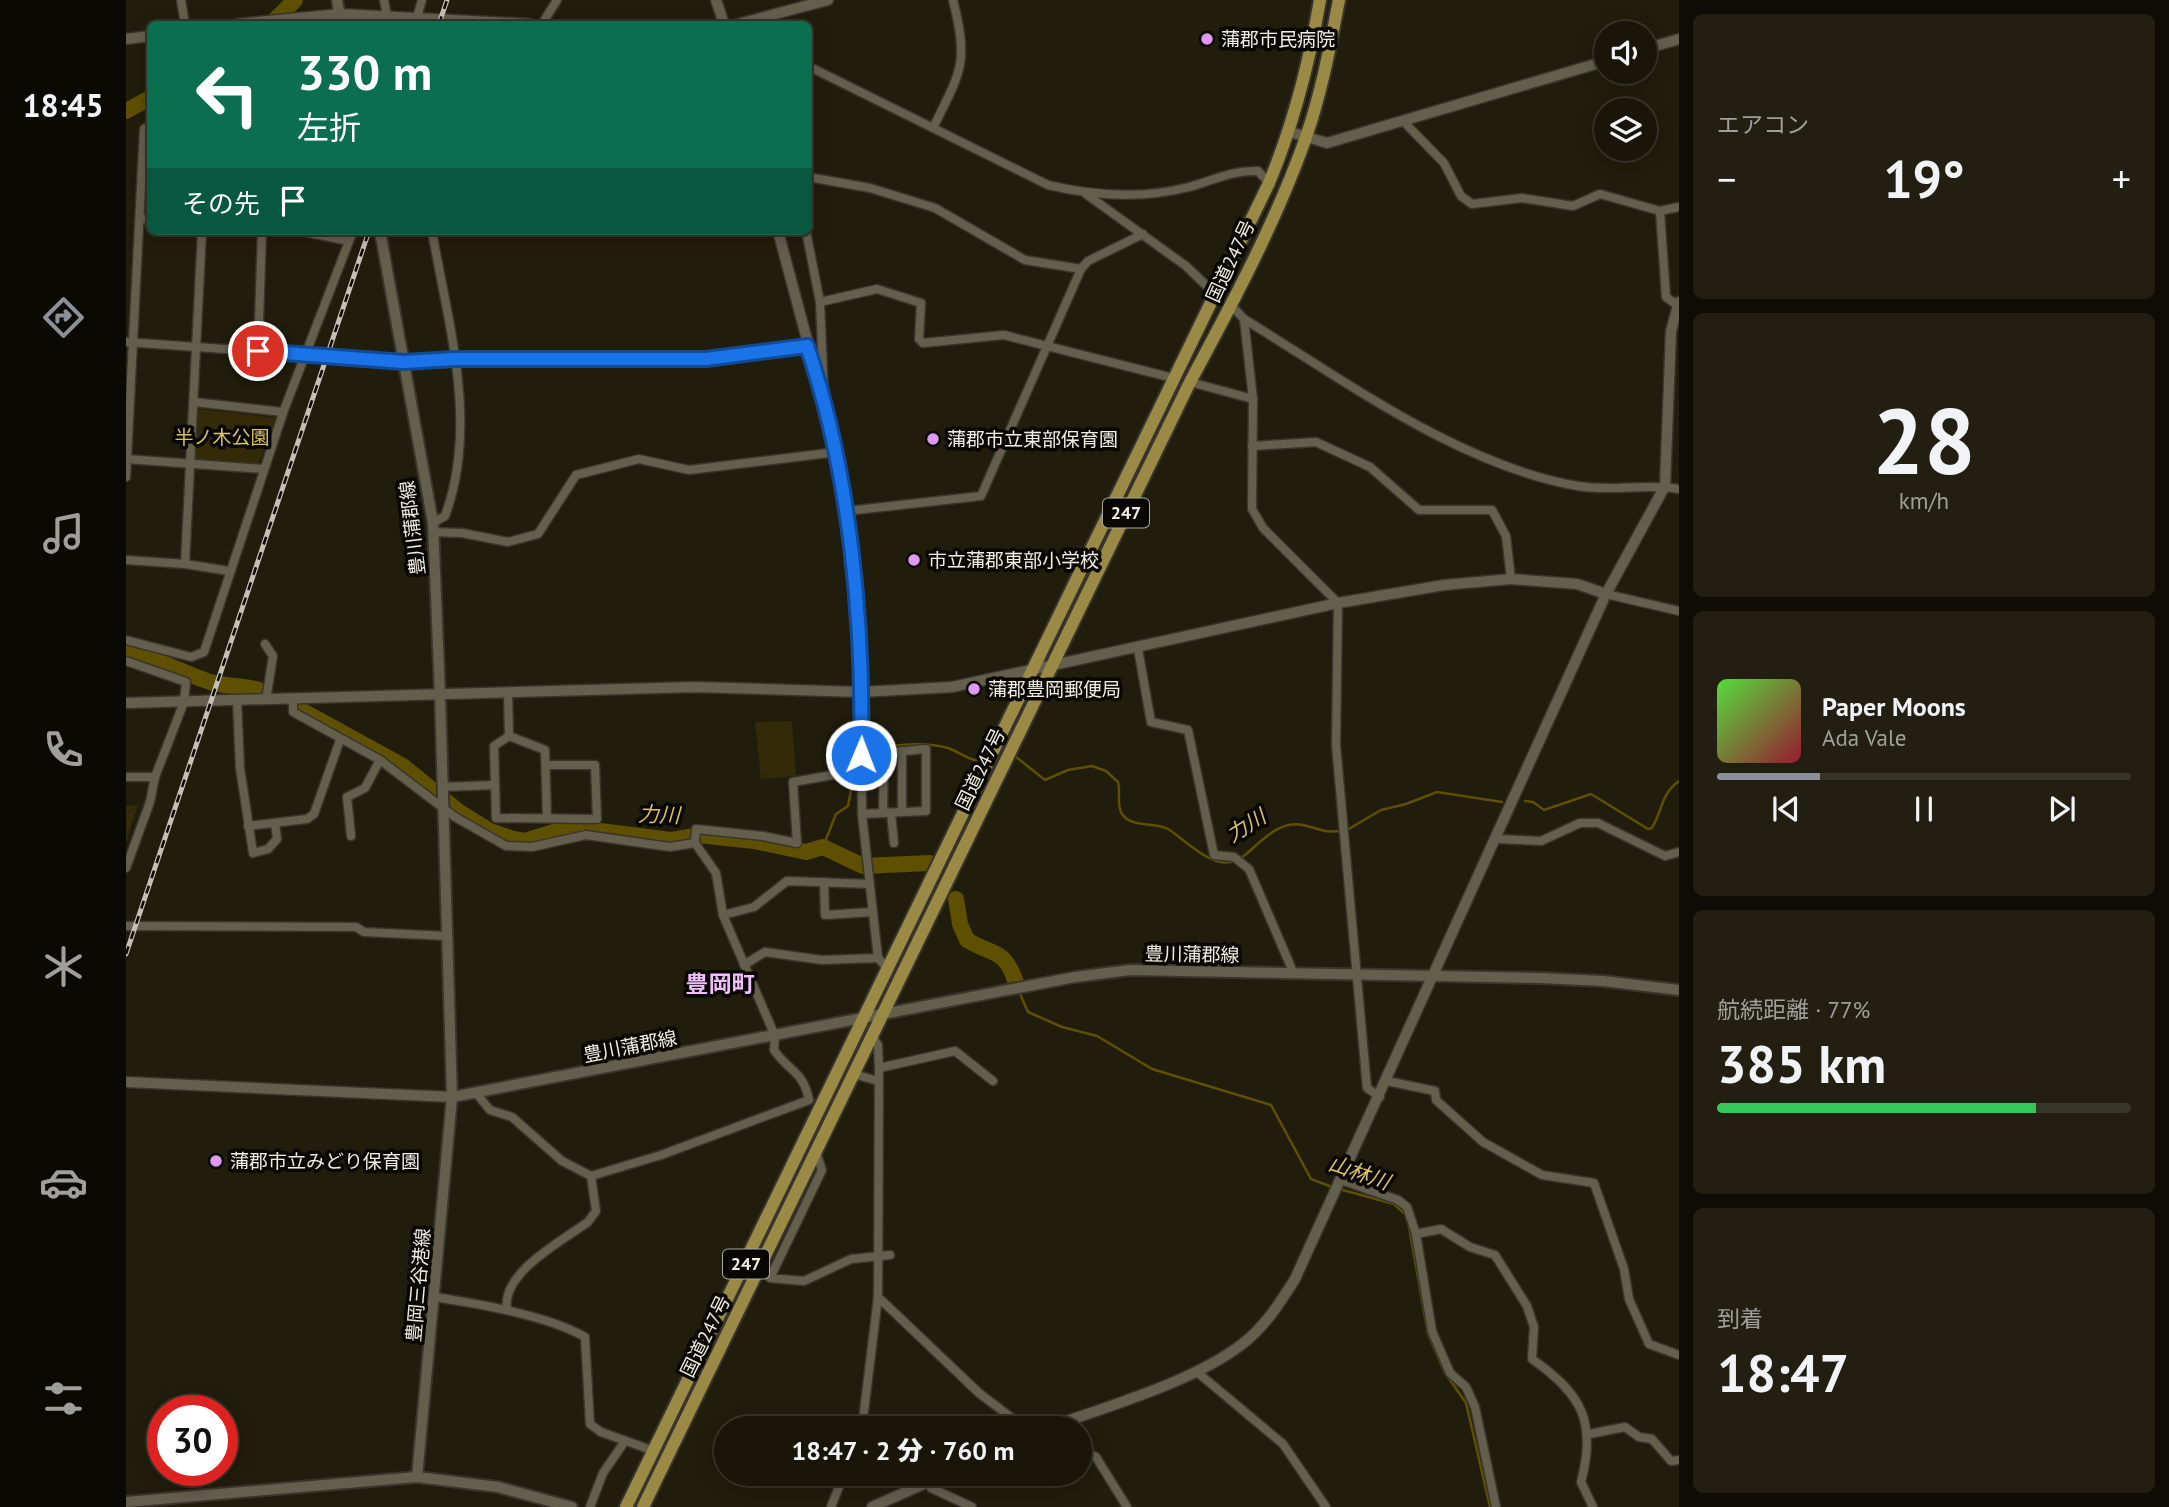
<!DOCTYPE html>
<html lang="ja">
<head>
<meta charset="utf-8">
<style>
  body { margin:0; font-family:"PT Sans","Noto Sans JP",sans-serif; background:#221f12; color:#f1f3f6; height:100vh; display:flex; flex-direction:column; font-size:26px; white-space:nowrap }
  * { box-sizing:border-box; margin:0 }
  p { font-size:23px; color:#9f9f9c }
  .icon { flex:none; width:38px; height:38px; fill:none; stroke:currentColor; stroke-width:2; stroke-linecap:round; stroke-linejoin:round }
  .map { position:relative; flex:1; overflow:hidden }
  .sheet { display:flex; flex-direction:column; gap:14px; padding:14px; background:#0e0c05; width:490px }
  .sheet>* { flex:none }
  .top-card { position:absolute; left:21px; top:21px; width:665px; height:214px; border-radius:10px; box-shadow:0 4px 18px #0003,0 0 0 2px #37352a; background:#0b6e4f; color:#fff; overflow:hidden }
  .fabs { position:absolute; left:1468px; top:21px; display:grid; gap:14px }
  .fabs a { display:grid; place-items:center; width:63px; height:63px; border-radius:50%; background:#191609; box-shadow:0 4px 18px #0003,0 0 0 2px #37352a; font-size:35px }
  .speed { position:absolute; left:21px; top:1395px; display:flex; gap:14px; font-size:35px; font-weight:700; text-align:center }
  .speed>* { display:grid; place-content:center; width:91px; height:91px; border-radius:50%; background:#191609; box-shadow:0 4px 18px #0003,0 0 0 2px #37352a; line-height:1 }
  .speed .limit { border:10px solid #d22; background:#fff; color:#111 }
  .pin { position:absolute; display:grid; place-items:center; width:60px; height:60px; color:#fff; margin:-30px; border:4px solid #fff; border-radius:50%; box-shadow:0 2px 7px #0007 }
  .me { position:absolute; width:77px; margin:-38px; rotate:1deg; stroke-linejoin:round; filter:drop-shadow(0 0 5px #0008) }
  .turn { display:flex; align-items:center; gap:24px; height:147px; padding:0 35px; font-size:32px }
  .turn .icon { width:91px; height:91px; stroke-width:2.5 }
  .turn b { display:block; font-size:49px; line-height:60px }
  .then { display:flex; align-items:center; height:66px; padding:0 35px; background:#0003; gap:14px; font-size:26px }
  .big { font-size:52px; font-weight:800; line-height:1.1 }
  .sheet .widget { flex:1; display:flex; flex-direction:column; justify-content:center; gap:10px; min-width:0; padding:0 24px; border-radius:10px; background:#221f12 }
  .sheet .dial { align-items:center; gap:0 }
  .dial b { font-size:91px; line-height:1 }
  .song { display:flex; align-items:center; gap:21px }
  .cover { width:84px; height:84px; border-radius:10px; background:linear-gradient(135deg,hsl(110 70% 55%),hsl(350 70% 35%)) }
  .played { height:7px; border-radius:4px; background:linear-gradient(90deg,#8c9099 25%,#37352a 25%) }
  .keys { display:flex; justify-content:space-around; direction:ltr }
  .heat { display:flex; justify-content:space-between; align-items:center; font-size:38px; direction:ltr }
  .charge { height:10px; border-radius:5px; background:linear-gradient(90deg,#34c759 77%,#37352a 0) }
  .trip { position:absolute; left:588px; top:1416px; width:378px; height:70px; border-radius:35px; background:#191609; box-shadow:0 4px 18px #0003,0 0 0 2px #37352a; font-weight:800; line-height:70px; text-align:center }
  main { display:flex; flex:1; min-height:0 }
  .tab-bar { display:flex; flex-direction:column; width:126px; justify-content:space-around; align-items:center; background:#0a0904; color:#9f9f9c }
  .tab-bar .icon { width:49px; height:49px }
  .tab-bar .current { color:#8c9099 }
  .tab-bar b { font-size:32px; color:#f1f3f6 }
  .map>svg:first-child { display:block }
</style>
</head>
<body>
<main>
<nav class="tab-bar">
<b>18:45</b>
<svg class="icon current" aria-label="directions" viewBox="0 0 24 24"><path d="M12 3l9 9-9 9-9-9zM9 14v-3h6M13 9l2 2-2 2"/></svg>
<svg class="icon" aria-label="music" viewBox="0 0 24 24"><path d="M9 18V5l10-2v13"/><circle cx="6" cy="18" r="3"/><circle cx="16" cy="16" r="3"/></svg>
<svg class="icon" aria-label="phone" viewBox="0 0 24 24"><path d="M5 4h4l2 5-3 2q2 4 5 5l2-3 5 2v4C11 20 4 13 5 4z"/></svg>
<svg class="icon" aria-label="climate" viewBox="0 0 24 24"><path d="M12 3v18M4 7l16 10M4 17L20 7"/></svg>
<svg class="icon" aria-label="car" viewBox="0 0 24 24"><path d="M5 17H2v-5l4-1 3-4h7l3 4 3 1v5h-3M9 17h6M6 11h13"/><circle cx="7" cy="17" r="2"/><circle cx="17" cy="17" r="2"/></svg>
<svg class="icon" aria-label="filters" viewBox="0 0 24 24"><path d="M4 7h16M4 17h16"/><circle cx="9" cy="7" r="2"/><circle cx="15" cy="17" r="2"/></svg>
</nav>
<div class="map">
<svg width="1553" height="1507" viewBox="0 0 1553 1507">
  <rect width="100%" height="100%" fill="#211d0c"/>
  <g fill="#322a09">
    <polygon points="72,409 151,418 132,464 66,462"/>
    <polygon points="666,721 670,776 635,779 629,722"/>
    <polygon points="12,805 0,842 0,806"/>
  </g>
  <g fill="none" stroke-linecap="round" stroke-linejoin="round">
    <g stroke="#5f4f00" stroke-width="2.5">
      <path d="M890,757l29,23 23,-10 24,-4 14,5 12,11c3,10 -2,23 4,32 9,14 33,8 46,15 19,12 43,40 67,32"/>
      <path d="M729,768l1,-14c27,-8 64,-14 92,-6 11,4 19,11 30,13"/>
      <path d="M1399,801l8,1 11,8 47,-16 57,35 4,-1c11,-19 9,-34 27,-47"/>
      <polyline points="1221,830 1255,810 1280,804 1311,792 1376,802"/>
      <polyline points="697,847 710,814 722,806 728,774"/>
      <path d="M1115,858c18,-13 35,-38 62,-33 14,3 21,8 37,6"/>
      <polyline points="894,994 902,1012 936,1027 971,1036 1026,1069 1145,1105 1185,1179 1206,1187"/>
      <polyline points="1213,1189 1268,1204 1280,1215"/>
      <polyline points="1282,1221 1302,1334 1319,1373 1340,1403 1364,1507"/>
    </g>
    <g stroke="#5f4f00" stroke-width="16">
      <polyline points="145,24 169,0"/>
      <polyline points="0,111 24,98"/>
      <path d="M0,651c29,6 56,22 84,31 17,5 32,3 49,8"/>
      <polyline points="175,710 277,766 332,811 364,831 387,839 399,841 431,831 458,829 545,840 572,835 628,841 680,852 697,847 737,866 804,863"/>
      <path d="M830,899l4,25 7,16c26,16 38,8 49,43"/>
    </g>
    <g stroke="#39352d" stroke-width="11">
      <g id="minor">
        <polyline points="55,0 59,24"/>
        <polyline points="258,0 261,16"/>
        <polyline points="289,24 296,0"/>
        <polyline points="416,24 431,0"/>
        <path d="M682,66l240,119c46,11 95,14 141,2 25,-7 43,-17 69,-16l11,12"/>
        <polyline points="1278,122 1318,163 1335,196 1346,204 1396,198 1447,206 1474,194 1534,211 1553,207"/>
        <path d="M807,128c28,-57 36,-64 20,-128"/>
        <polyline points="682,177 744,188 809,208 899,260 955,269"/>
        <polyline points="960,194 1060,266 1089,294"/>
        <polyline points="1534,211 1540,297 1551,305"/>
        <polyline points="14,219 24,219"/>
        <polyline points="76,231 59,564 103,571"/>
        <polyline points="174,231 223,241"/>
        <path d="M306,231c16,93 47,193 13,285l-12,7"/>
        <polyline points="680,231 694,302 698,394"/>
        <polyline points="694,302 751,289 795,303 793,339 797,343 878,335 1047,378"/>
        <path d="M1105,305l13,14c100,61 216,147 334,167 34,6 68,-3 101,3"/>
        <polyline points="1118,319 1127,399 1126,509 1137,528 1212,603 1210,745 1241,1088 1254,1097"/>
        <polyline points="0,342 278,362 329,359 580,359 681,346"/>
        <polyline points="132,351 136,231"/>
        <polyline points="1064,382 1127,399"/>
        <polyline points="68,402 157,412"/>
        <polyline points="1126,446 1190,442 1244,467 1293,510 1366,510 1380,536 1385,579"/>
        <polyline points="0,459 137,469"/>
        <polyline points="0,477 18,129 24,125"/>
        <polyline points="721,511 855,496 955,269 962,261 1017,234"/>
        <polyline points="307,532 336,533 382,542 412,534 450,475 513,459 563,470 711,452"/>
        <polyline points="0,560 59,564"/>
        <polyline points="1480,594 1553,611"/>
        <polyline points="0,640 65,657 78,652 158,410 227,231"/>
        <polyline points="139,644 147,656 140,700"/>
        <polyline points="1012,649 1025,722 1062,730 1088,855 1108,857 1123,869 1168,974"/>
        <polyline points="0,661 60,682 58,702 29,777 24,802 0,868"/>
        <polyline points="735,692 736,814 752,958 761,968"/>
        <polyline points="382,693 383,736"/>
        <polyline points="167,699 167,712 254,760 329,817 380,846 406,847 460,835 544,847 569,843 570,829 637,836 671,843 667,782 735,770"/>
        <polyline points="111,700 114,768 127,853 142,849 151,839 149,823"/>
        <polyline points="735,759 748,754 800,749 800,811 736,814"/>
        <polyline points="420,765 469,765 471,819 370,818 368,746 383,736 419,750 421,818"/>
        <polyline points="0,777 29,777"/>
        <polyline points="316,787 369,785"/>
        <polyline points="776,812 776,751"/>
        <polyline points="757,813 758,753"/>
        <polyline points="765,813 768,843"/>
        <polyline points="122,826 181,819 188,814 214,740"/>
        <polyline points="225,836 221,797 239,788 254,760"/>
        <polyline points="1371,839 1415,841 1454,823 1472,823 1539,856 1553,852"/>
        <polyline points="698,882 699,915 746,912"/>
        <polyline points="597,915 628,907 661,881 743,884"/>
        <polyline points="0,926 230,927 238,932 321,936"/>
        <polyline points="618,965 639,952 696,960 752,958"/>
        <polyline points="753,1068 829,1051 867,1081"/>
        <polyline points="728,1074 752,1081"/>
        <polyline points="1261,1081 1309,1091 1310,1100 1357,1142 1416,1175 1468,1183 1498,1269 1503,1299 1523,1344 1553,1355"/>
        <path d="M350,1093l14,17 22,7 50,44 29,15 70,-21 148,-55c-6,-30 -20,-28 -35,-50l1,-14 -52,-121 -7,-42 -21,-30"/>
        <polyline points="690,1152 696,1170 644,1278 678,1281 725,1259 764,1255"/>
        <polyline points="1215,1180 1272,1200 1281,1207 1290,1234 1306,1331 1324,1373 1340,1387 1349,1407 1370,1507"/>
        <path d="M1290,1234l25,-5 29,18 25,8 32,51 7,21 -2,32c50,35 65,63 49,123l12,25"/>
        <path d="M309,1297c44,7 111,18 150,40l5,87 11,8 53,19"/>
        <polyline points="752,1297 853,1393 899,1428"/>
        <path d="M381,1310c-6,-37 53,-68 81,-88l8,-11 -5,-35"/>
        <polyline points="1071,1372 1157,1444 1200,1507"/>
        <polyline points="736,1428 752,1297 753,1068 752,1045 746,1036"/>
        <polyline points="1463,1434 1499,1427 1513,1437 1526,1439 1545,1461 1553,1460"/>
        <polyline points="954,1450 970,1457 1001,1507"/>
        <polyline points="802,1482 805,1488 846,1507"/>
        <polyline points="464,1507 477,1473 499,1441"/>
        <polyline points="705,1507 718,1474"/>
      </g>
    </g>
    <g stroke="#39352d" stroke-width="13">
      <g id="tertiary">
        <polyline points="590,0 598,24"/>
        <polyline points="111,24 214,14 404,24"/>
        <polyline points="612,24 702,0"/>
        <polyline points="0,39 24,36"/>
        <polyline points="1519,49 1553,39"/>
        <polyline points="1164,132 1201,143 1480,61"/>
        <polyline points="652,231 711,452 721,511 735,692"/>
        <polyline points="0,703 568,687 735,692 826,687 1212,603 1318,585 1385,579 1451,584 1480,594"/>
        <polyline points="0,1082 326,1097"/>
        <path d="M922,1428c59,-22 143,-45 193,-83 23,-17 39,-42 54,-66l311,-685 59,-108 6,-155 8,-29"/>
        <polyline points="746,1507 820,1474"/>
      </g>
    </g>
    <g stroke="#39352d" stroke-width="14">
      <g id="secondary">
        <polyline points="211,0 215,24"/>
        <polyline points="254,231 307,523 314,695 326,1097 291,1477"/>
        <polyline points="326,1097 949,977 1004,970 1414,978 1477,981 1553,990"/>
        <polyline points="0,1502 291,1477 372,1487 446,1507"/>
      </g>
    </g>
    <g stroke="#39352d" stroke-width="16">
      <g id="trunk">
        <path d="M500,1507l643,-1324c25,-60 40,-119 51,-183"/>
        <path d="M517,1507l547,-1125c42,-78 85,-158 115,-242 16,-45 25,-93 34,-140"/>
      </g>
    </g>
    <use href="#minor" stroke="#645f4d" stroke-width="8"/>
    <use href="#tertiary" stroke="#645f4d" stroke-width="10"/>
    <use href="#secondary" stroke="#645f4d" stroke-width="10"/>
    <use href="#trunk" stroke="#9a8a45" stroke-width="12"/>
    <g stroke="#c4c0b5" stroke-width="5">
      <g id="rail">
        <polyline points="313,24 321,0"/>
        <polyline points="0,954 243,231"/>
      </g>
    </g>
    <use href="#rail" stroke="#090703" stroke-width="2.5" stroke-dasharray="8" stroke-linecap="butt"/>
  </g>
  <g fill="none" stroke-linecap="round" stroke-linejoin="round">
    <g stroke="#114b97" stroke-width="18">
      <path id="route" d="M132,351l146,11 51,-3h251l101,-13c43,126 57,277 54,409"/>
    </g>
    <use href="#route" stroke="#1a73e8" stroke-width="12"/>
  </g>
  <g fill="#dd99f4" stroke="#090703" stroke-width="2.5">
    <circle cx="1081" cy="39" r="7"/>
    <circle cx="807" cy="439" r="7"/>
    <circle cx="788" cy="560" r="7"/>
    <circle cx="848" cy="689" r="7"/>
    <circle cx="90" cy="1161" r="7"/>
  </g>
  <g text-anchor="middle" stroke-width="7" stroke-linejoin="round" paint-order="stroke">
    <g fill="#090703" stroke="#aba8a0" stroke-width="2">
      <rect x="977" y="498.5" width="46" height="29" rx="5"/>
      <rect x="597" y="1249.5" width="46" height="29" rx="5"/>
    </g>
    <g font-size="18" font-weight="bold" fill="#f0ede3">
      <text x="1000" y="519">247</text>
      <text x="620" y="1270">247</text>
    </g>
    <g font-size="19" fill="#f0ede3" stroke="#090703" text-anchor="start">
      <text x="1095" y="46">蒲郡市民病院</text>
      <text x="821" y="446">蒲郡市立東部保育園</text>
      <text x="802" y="567">市立蒲郡東部小学校</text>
      <text x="862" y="696">蒲郡豊岡郵便局</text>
      <text x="104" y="1168">蒲郡市立みどり保育園</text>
    </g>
    <g font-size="19" fill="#f0ede3" stroke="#090703">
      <text transform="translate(1104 261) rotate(-65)" y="7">国道247号</text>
      <text transform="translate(286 528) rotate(-97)" y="7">豊川蒲郡線</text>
      <text transform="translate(854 769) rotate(-64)" y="7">国道247号</text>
      <text transform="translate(1066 954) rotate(1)" y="7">豊川蒲郡線</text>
      <text transform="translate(504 1046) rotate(-11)" y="7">豊川蒲郡線</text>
      <text transform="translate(292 1285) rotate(-85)" y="7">豊岡三谷港線</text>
      <text transform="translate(579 1336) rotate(-64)" y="7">国道247号</text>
    </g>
    <g font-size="19" fill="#dac363" stroke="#090703">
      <text x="96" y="444">半ノ木公園</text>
    </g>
    <g font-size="21" font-style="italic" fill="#dbc363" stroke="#090703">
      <text transform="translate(533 815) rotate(2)" y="7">力川</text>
      <text transform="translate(1120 826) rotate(-32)" y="7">力川</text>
      <text transform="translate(1233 1173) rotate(19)" y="7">山林川</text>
    </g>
    <g font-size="23" font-weight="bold" fill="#efbfff" stroke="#090703">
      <text x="594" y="992">豊岡町</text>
    </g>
  </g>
</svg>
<div class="fabs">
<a><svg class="icon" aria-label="sound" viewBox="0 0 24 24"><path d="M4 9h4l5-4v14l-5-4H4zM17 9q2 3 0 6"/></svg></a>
<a><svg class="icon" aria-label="layers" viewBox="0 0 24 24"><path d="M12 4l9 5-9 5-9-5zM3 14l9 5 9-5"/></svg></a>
</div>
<div class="speed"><div class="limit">30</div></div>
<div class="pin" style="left:132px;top:351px;background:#d93025"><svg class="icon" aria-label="arrive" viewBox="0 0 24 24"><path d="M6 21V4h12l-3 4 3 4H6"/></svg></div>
<svg class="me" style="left:735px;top:755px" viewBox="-20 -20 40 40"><circle r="17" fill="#1a73e8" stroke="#fff" stroke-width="3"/><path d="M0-11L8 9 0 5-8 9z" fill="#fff"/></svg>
<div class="trip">18:47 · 2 分 · 760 m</div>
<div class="top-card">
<div class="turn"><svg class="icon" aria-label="left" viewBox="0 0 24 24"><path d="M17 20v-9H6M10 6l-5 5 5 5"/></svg><div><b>330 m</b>左折</div></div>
<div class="then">その先<svg class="icon" aria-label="arrive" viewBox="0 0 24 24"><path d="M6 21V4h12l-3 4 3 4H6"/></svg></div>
</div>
</div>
<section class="sheet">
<div class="widget"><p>エアコン</p>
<div class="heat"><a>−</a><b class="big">19°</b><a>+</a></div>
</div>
<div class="widget dial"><b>28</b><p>km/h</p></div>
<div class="widget">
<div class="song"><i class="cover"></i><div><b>Paper Moons</b><p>Ada Vale</p></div></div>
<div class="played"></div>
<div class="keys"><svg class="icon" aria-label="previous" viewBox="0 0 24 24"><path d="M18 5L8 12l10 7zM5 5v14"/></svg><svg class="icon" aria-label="pause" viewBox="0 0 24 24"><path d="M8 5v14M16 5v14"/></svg><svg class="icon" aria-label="next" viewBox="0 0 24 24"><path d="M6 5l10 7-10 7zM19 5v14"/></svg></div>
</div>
<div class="widget"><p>航続距離 · 77%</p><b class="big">385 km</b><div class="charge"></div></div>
<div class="widget"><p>到着</p><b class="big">18:47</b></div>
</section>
</main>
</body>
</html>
